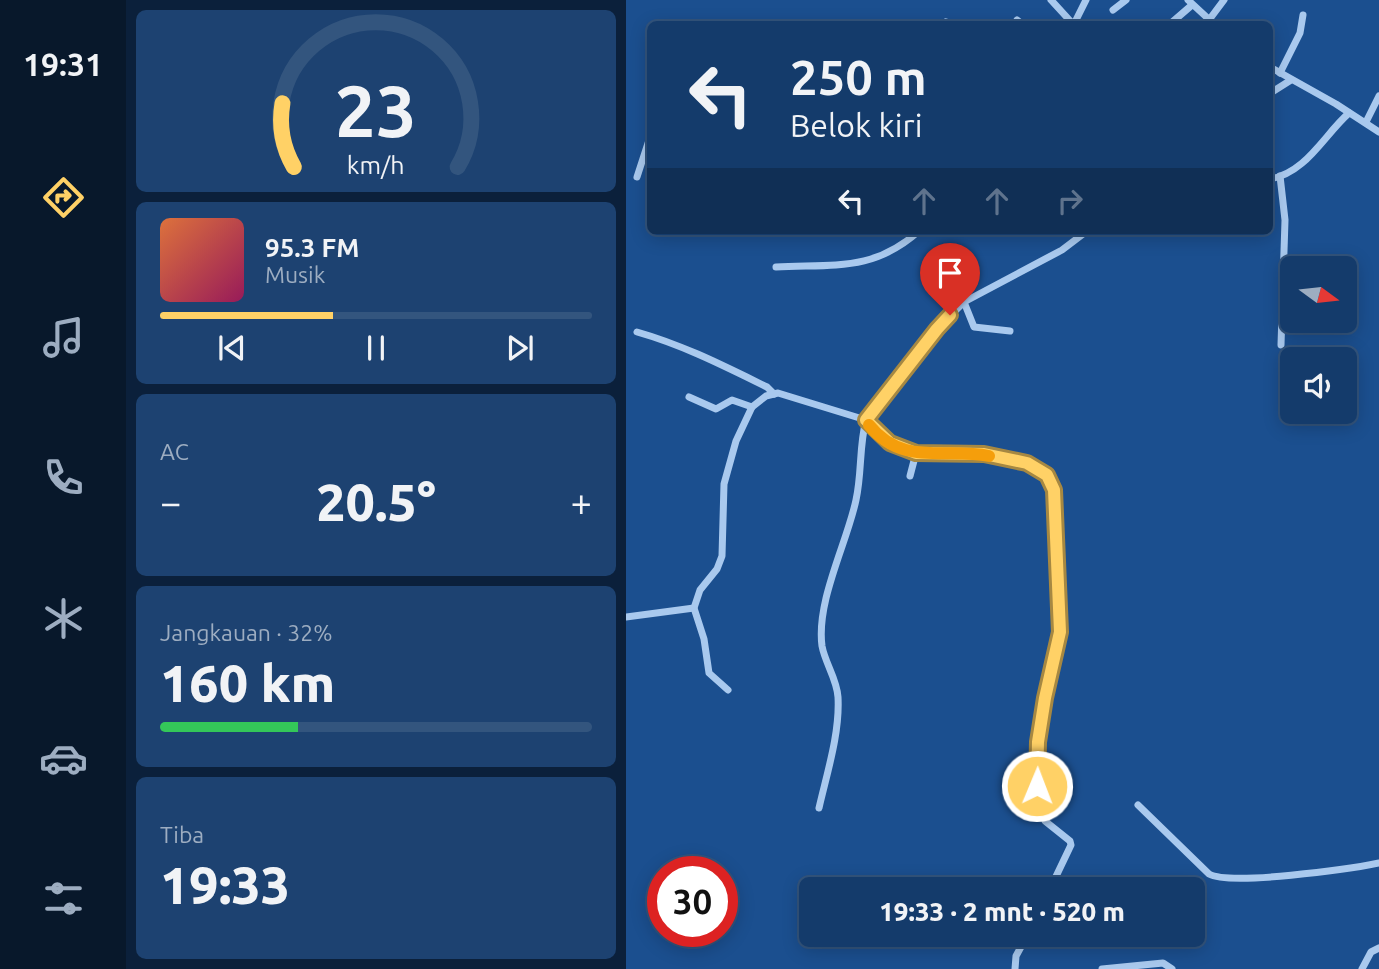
<!DOCTYPE html>
<html lang="id">
<head>
<meta charset="utf-8">
<style>
  body { margin:0; font-family:Ubuntu,sans-serif; background:#1d4271; color:#f1f3f6; height:100vh; display:flex; flex-direction:column; font-size:26px; white-space:nowrap }
  * { box-sizing:border-box; margin:0 }
  p { font-size:23px; color:#9dadc1 }
  .icon { flex:none; width:38px; height:38px; fill:none; stroke:currentColor; stroke-width:2; stroke-linecap:round; stroke-linejoin:round }
  .map { position:relative; flex:1; overflow:hidden }
  .sheet { display:flex; flex-direction:column; gap:10px; padding:10px; background:#0b203b; width:500px }
  .sheet>* { flex:none }
  .guide { position:absolute; left:21px; top:21px; width:626px; height:214px; border-radius:10px; box-shadow:0 4px 18px #0003,0 0 0 2px #33557e; background:#143b6b; color:#f1f3f6; overflow:hidden }
  .needle { width:46px; rotate:105deg }
  .fabs { position:absolute; left:654px; top:256px; display:grid; gap:14px }
  .fabs a { display:grid; place-items:center; width:77px; height:77px; border-radius:10px; background:#143b6b; box-shadow:0 4px 18px #0003,0 0 0 2px #33557e; font-size:35px }
  .speed { position:absolute; left:21px; top:856px; display:flex; gap:14px; font-size:35px; font-weight:700; text-align:center }
  .speed>* { display:grid; place-content:center; width:91px; height:91px; border-radius:50%; background:#143b6b; box-shadow:0 4px 18px #0003,0 0 0 2px #33557e; line-height:1 }
  .speed .limit { border:10px solid #d22; background:#fff; color:#111 }
  .pin { position:absolute; display:grid; place-items:center; width:60px; height:60px; color:#fff; margin:-72px -30px; border-radius:50% 50% 50% 0; rotate:-45deg; box-shadow:0 0 7px #0007 }
  .pin .icon { rotate:45deg }
  .me { position:absolute; width:77px; margin:-38px; rotate:1deg; stroke-linejoin:round; filter:drop-shadow(0 0 5px #0008) }
  .turn { display:flex; align-items:center; gap:24px; height:147px; padding:0 28px; font-size:32px }
  .turn .icon { width:91px; height:91px; stroke-width:2.5 }
  .turn b { display:block; font-size:49px; line-height:60px }
  .lanes { display:flex; align-items:center; height:66px; padding:0 28px; background:#0003; justify-content:center; gap:35px; direction:ltr }
  .lanes .off { opacity:.35 }
  .big { font-size:52px; font-weight:800; line-height:1.1 }
  .sheet .widget { flex:1; display:flex; flex-direction:column; justify-content:center; gap:10px; min-width:0; padding:0 24px; border-radius:10px; background:#1d4271 }
  .sheet .dial { align-items:center; gap:0 }
  .dial svg { height:182px; overflow:visible; fill:none; stroke:#33557e; stroke-width:7; stroke-linecap:round; text-anchor:middle }
  .dial text { fill:#f1f3f6; stroke:none }
  .song { display:flex; align-items:center; gap:21px }
  .cover { width:84px; height:84px; border-radius:10px; background:linear-gradient(135deg,hsl(20 70% 55%),hsl(330 70% 35%)) }
  .played { height:7px; border-radius:4px; background:linear-gradient(90deg,#ffd166 40%,#33557e 40%) }
  .keys { display:flex; justify-content:space-around; direction:ltr }
  .heat { display:flex; justify-content:space-between; align-items:center; font-size:38px; direction:ltr }
  .charge { height:10px; border-radius:5px; background:linear-gradient(90deg,#34c759 32%,#33557e 0) }
  .trip { position:absolute; left:173px; top:877px; width:406px; height:70px; border-radius:10px; background:#143b6b; box-shadow:0 4px 18px #0003,0 0 0 2px #33557e; font-weight:800; line-height:70px; text-align:center }
  main { display:flex; flex:1; min-height:0 }
  .menu { display:flex; flex-direction:column; width:126px; justify-content:space-around; align-items:center; background:#08182b; color:#9dadc1 }
  .menu .icon { width:49px; height:49px }
  .menu .on { color:#ffd166 }
  .menu b { font-size:32px; color:#f1f3f6 }
  .map>svg:first-child { display:block }
</style>
</head>
<body>
<main>
<nav class="menu">
<b>19:31</b>
<svg class="icon on" aria-label="directions" viewBox="0 0 24 24"><path d="M12 3l9 9-9 9-9-9zM9 14v-3h6M13 9l2 2-2 2"/></svg>
<svg class="icon" aria-label="music" viewBox="0 0 24 24"><path d="M9 18V5l10-2v13"/><circle cx="6" cy="18" r="3"/><circle cx="16" cy="16" r="3"/></svg>
<svg class="icon" aria-label="phone" viewBox="0 0 24 24"><path d="M5 4h4l2 5-3 2q2 4 5 5l2-3 5 2v4C11 20 4 13 5 4z"/></svg>
<svg class="icon" aria-label="climate" viewBox="0 0 24 24"><path d="M12 3v18M4 7l16 10M4 17L20 7"/></svg>
<svg class="icon" aria-label="car" viewBox="0 0 24 24"><path d="M5 17H2v-5l4-1 3-4h7l3 4 3 1v5h-3M9 17h6M6 11h13"/><circle cx="7" cy="17" r="2"/><circle cx="17" cy="17" r="2"/></svg>
<svg class="icon" aria-label="filters" viewBox="0 0 24 24"><path d="M4 7h16M4 17h16"/><circle cx="9" cy="7" r="2"/><circle cx="15" cy="17" r="2"/></svg>
</nav>
<section class="sheet">
<div class="widget dial"><svg viewBox="0 0 100 80">
<path d="M14 69A42 42 0 1 1 86 69"/>
<path d="M14 69A42 42 0 0 1 9 41" stroke="#ffd166"/>
<text x="50" y="56" font-size="32" font-weight="700">23</text>
<text x="50" y="72" font-size="11">km/h</text>
</svg></div>
<div class="widget">
<div class="song"><i class="cover"></i><div><b>95.3 FM</b><p>Musik</p></div></div>
<div class="played"></div>
<div class="keys"><svg class="icon" aria-label="previous" viewBox="0 0 24 24"><path d="M18 5L8 12l10 7zM5 5v14"/></svg><svg class="icon" aria-label="pause" viewBox="0 0 24 24"><path d="M8 5v14M16 5v14"/></svg><svg class="icon" aria-label="next" viewBox="0 0 24 24"><path d="M6 5l10 7-10 7zM19 5v14"/></svg></div>
</div>
<div class="widget"><p>AC</p>
<div class="heat"><a>−</a><b class="big">20.5°</b><a>+</a></div>
</div>
<div class="widget"><p>Jangkauan · 32%</p><b class="big">160 km</b><div class="charge"></div></div>
<div class="widget"><p>Tiba</p><b class="big">19:33</b></div>
</section>
<div class="map">
<svg width="753" height="969" viewBox="0 0 753 969">
  <rect width="100%" height="100%" fill="#1b4f8f"/>
  <g fill="none" stroke-linecap="round" stroke-linejoin="round">
    <g stroke="#a9c9ee" stroke-width="7">
      <polyline points="425,0 447,24"/>
      <polyline points="562,0 588,24"/>
      <polyline points="487,10 500,0"/>
      <polyline points="391,20 396,24"/>
      <polyline points="583,20 598,0"/>
      <polyline points="319,24 320,22"/>
      <polyline points="448,24 460,0"/>
      <polyline points="544,24 566,5"/>
      <polyline points="644,67 710,104 753,132"/>
      <polyline points="654,73 674,33 677,15"/>
      <polyline points="644,98 646,92 665,80"/>
      <polyline points="740,122 753,96"/>
      <polyline points="654,176 659,220 655,345"/>
      <polyline points="11,177 24,137"/>
      <path d="M644,179c36,-6 54,-44 79,-66"/>
      <path d="M150,267c58,-3 97,5 143,-36"/>
      <polyline points="338,302 348,327 384,331"/>
      <path d="M11,332c46,13 87,34 130,55l7,7"/>
      <polyline points="63,397 90,409 106,400 126,407"/>
      <polyline points="284,476 290,453"/>
      <polyline points="0,617 68,608"/>
      <path d="M102,690l-19,-17 -5,-34 -10,-31 6,-18 17,-21 5,-13 2,-72 12,-43 16,-34 14,-11 12,-3 88,27c-7,26 -4,53 -10,80 -9,43 -40,101 -34,146 3,17 15,33 16,51 2,36 -11,76 -19,111"/>
      <path d="M512,805l71,69c21,12 141,-5 170,-11"/>
      <polyline points="424,889 445,845 444,841 419,821 411,786 412,742 422,676 434,632 427,490 421,475 401,463 358,454 296,455 264,443 240,420 311,329 338,302 436,250 461,231"/>
      <polyline points="389,969 390,956 402,934"/>
      <polyline points="476,969 537,963 546,969"/>
      <polyline points="736,969 745,952 753,948"/>
    </g>
  </g>
  <g fill="none" stroke-linecap="round" stroke-linejoin="round">
    <g stroke="#a68842" stroke-width="18">
      <polyline id="route" points="324,315 311,329 240,420 264,443 290,453 358,454 401,463 421,475 428,490 434,632 419,698 412,742 411,786"/>
    </g>
    <use href="#route" stroke="#ffd166" stroke-width="12"/>
    <path stroke="#f59e0b" stroke-width="12" d="M243,425c33,42 77,22 120,31"/>
  </g>
</svg>
<div class="fabs">
<a><svg class="needle" viewBox="-14 -14 28 28"><path d="M0-13l5 13h-10z" fill="#e53935"/><path d="M0 13l5-13h-10z" fill="#9dadc1"/></svg></a>
<a><svg class="icon" aria-label="sound" viewBox="0 0 24 24"><path d="M4 9h4l5-4v14l-5-4H4zM17 9q2 3 0 6"/></svg></a>
</div>
<div class="speed"><div class="limit">30</div></div>
<div class="pin" style="left:324px;top:315px;background:#d93025"><svg class="icon" aria-label="arrive" viewBox="0 0 24 24"><path d="M6 21V4h12l-3 4 3 4H6"/></svg></div>
<svg class="me" style="left:411px;top:786px" viewBox="-20 -20 40 40"><circle r="17" fill="#ffd166" stroke="#fff" stroke-width="3"/><path d="M0-11L8 9 0 5-8 9z" fill="#fff"/></svg>
<div class="trip">19:33 · 2 mnt · 520 m</div>
<div class="guide">
<div class="turn"><svg class="icon" aria-label="left" viewBox="0 0 24 24"><path d="M17 20v-9H6M10 6l-5 5 5 5"/></svg><div><b>250 m</b>Belok kiri</div></div>
<div class="lanes"><svg class="icon" aria-label="left" viewBox="0 0 24 24"><path d="M17 20v-9H6M10 6l-5 5 5 5"/></svg><svg class="icon off" aria-label="ahead" viewBox="0 0 24 24"><path d="M12 20V5M6 11l6-6 6 6"/></svg><svg class="icon off" aria-label="ahead" viewBox="0 0 24 24"><path d="M12 20V5M6 11l6-6 6 6"/></svg><svg class="icon off" aria-label="right" viewBox="0 0 24 24"><path d="M7 20v-9h11M14 6l5 5-5 5"/></svg></div>
</div>
</div>
</main>
</body>
</html>
